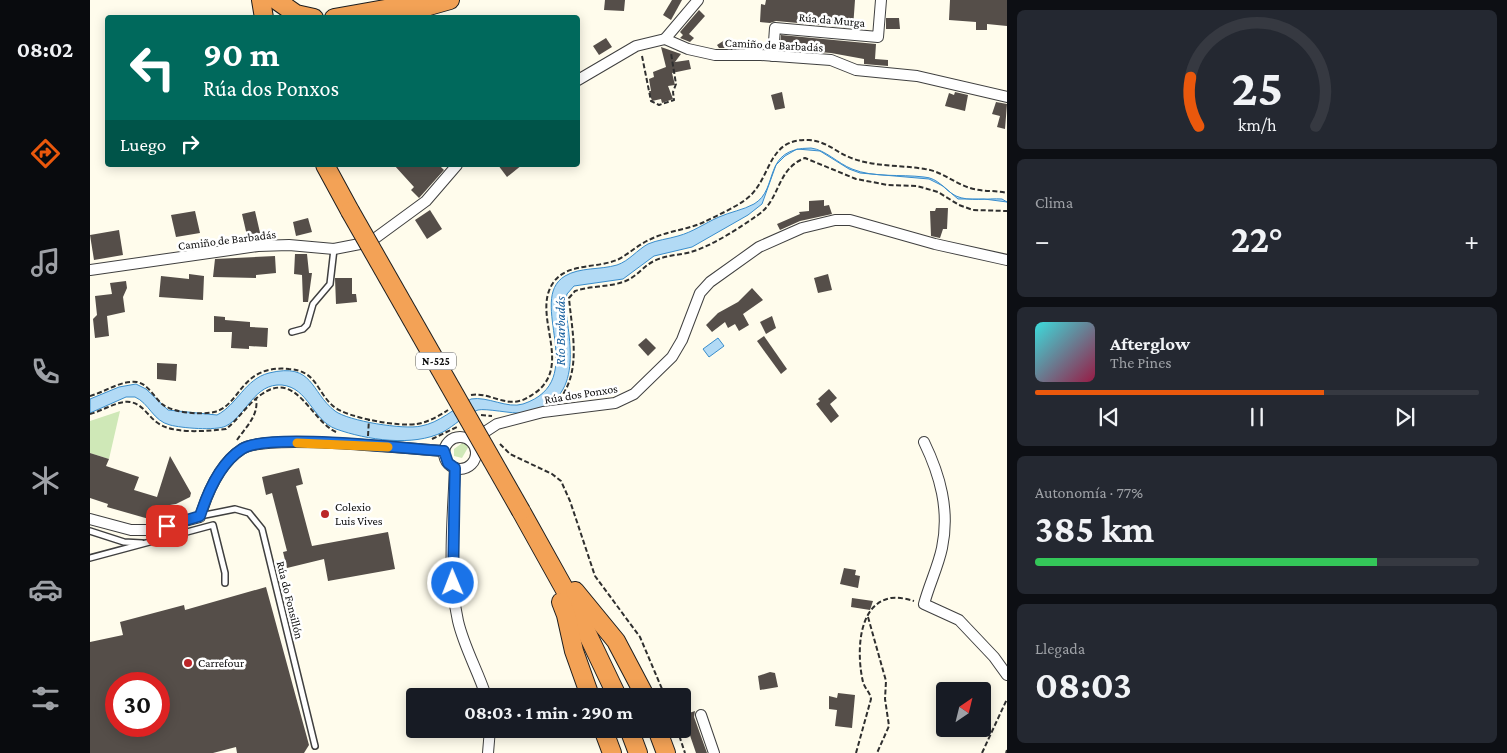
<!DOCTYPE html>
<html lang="es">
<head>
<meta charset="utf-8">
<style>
  body { margin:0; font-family:"Crimson Pro",serif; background:#242831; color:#f1f3f6; height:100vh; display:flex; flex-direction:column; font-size:19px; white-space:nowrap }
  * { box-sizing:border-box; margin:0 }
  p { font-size:16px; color:#9ea1a6 }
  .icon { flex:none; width:28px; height:28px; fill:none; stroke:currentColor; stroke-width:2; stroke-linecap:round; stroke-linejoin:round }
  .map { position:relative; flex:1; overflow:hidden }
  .sheet { display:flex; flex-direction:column; gap:10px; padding:10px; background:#0d0f14; width:500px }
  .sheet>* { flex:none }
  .top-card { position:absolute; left:15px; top:15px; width:475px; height:152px; border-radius:5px; box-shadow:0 2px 12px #0003; background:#00695c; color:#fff; overflow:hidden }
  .needle { width:32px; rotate:35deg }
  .fabs { position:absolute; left:846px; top:682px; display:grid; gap:10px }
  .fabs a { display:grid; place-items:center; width:55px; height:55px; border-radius:5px; background:#171b24; box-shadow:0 2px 12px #0003; font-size:25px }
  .speed { position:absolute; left:15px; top:672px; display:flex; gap:10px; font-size:25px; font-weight:700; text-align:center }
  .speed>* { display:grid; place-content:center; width:65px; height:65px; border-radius:50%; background:#171b24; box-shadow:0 2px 12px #0003; line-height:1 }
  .speed .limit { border:8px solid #d22; background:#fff; color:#111 }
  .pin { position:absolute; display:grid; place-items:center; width:42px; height:42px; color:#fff; margin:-21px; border-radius:10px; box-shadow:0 2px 8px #0006 }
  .me { position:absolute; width:55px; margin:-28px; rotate:359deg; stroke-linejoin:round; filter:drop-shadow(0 0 4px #0008) }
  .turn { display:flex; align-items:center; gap:18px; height:105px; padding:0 15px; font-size:22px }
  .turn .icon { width:65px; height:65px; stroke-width:2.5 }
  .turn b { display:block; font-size:35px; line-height:42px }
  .then { display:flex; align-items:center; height:48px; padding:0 15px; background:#0003; gap:10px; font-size:19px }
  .big { font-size:38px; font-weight:700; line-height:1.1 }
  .sheet .tile { flex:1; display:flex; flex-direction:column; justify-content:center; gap:8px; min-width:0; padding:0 18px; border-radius:8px; background:#242831 }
  .sheet .dial { align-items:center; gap:0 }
  .dial svg { height:130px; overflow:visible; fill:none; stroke:#363941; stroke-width:7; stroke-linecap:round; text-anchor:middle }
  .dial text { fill:#f1f3f6; stroke:none }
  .song { display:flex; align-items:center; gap:15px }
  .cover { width:60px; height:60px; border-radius:8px; background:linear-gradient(135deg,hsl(180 70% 55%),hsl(340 70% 35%)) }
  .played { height:5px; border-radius:2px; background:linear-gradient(90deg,#ea580c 65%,#363941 65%) }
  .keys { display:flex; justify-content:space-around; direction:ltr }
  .heat { display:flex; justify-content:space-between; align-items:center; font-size:28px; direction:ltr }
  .charge { height:8px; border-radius:4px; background:linear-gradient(90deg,#34c759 77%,#363941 0) }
  .trip { position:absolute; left:316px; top:688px; width:285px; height:50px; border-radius:5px; background:#171b24; box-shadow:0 2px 12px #0003; font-weight:700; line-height:50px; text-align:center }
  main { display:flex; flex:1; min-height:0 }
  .tab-bar { display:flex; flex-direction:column; width:90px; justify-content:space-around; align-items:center; background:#090b0e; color:#9ea1a6 }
  .tab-bar .icon { width:35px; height:35px }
  .tab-bar .selected { color:#ea580c }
  .tab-bar b { font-size:22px; color:#f1f3f6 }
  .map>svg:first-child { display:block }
</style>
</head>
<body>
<main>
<nav class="tab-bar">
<b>08:02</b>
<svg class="icon selected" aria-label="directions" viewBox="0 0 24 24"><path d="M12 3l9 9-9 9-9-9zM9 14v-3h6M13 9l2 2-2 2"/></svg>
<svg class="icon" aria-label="music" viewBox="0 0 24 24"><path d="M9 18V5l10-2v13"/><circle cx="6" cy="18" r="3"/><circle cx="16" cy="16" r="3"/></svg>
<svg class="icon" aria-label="phone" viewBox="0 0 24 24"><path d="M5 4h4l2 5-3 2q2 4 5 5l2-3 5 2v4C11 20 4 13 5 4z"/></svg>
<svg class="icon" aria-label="climate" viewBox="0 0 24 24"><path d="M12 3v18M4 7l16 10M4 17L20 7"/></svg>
<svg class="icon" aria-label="car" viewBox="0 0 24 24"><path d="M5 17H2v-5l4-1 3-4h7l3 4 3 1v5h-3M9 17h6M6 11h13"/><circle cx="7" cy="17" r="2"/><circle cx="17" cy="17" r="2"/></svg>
<svg class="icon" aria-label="filters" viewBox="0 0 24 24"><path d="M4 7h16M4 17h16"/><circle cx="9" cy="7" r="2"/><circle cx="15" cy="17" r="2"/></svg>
</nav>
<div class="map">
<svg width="917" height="753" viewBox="0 0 917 753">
  <rect width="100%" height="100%" fill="#fffcec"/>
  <g fill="#cfe8b7">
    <polygon points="30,411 19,459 0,453 0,421"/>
    <polygon points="375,441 380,444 372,458 364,456 364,449"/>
  </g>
  <g fill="#b2daf5" stroke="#398dcc">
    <path d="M721,148c15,2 26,15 41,21 22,9 48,5 72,8 15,1 20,13 32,19 13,6 32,2 46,3l5,3 -23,-3h-26l-15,-13 -14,-7 -69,-6 -11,-4 -29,-18 -23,-2 -12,7 -9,9 -14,39 -14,11 -56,32 -38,9 -31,23 -49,7 -7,8 -2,9c5,43 20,101 -42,110 -11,1 -37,-5 -45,-3 -12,4 -24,16 -35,22 -30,15 -76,8 -107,-3 -24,-9 -27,-41 -54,-44 -28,-2 -35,30 -56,41 -10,5 -45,2 -56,-1 -17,-4 -21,-22 -35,-28h-9l-36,16v-14l29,-12 17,-3 10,5 22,21 49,5c20,-10 28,-36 52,-42 45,-11 41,19 66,38 13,10 69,19 86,15 18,-3 34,-18 50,-27 17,-3 36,10 52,5 69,-23 2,-104 42,-128 15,-9 35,-6 52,-11 12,-4 20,-15 31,-21 9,-4 20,-5 30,-8 15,-4 27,-13 41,-19 11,-5 24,-7 35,-13 26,-15 7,-56 57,-56z"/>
    <polygon points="628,338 634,346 619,357 613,349"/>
  </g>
  <g fill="#554e49" fill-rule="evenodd">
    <polygon points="515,0 535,0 534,11 514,10"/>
    <polygon points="582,0 592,0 581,20 573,15"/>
    <polygon points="676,0 765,0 763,28 686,21 680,23 670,22 671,4 675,5"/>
    <polygon points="860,0 917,0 917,26 897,24 897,30 886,30 886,22 859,20"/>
    <polygon points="609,10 615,16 599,34 604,38 600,42 590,38 593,35 590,32"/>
    <polygon points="796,18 809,18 810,29 796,29"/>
    <polygon points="691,35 786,44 785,59 798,60 798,66 774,64 774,59 741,53 690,49"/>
    <polygon points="516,38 522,47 509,55 503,46"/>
    <polygon points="638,38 644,48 629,48 627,45"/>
    <polygon points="571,47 591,54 585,62 599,60 601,69 582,73 585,85 578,86 583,99 572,103 571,99 562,101 559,91 561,91 559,79 564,77 563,72 576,67"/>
    <polygon points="692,92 695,108 685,110 681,95"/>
    <polygon points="865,92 878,95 875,111 855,106 859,93 864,95"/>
    <polygon points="906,102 917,104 915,129 907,127 910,116 902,114"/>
    <polygon points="304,165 349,165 354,170 329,198 321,190 324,187"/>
    <polygon points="408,165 432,165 417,177"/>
    <polygon points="734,200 734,206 739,205 742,214 710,221 690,230 687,224 710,214 709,212 719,211 719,201"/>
    <polygon points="846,208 858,208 857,229 853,229 850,238 841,236 840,211 845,211"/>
    <polygon points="340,210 352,229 337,239 325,220"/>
    <polygon points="105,211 110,233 86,237 81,215"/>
    <polygon points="165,211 171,237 158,240 152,214"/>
    <polygon points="218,218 222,232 206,236 203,222"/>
    <polygon points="29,230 33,255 4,260 0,235"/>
    <polygon points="205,254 217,254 219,273 222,273 218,302 213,302 212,275 204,274"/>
    <polygon points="185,256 186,273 166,275 166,278 123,277 125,259"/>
    <polygon points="99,274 114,276 113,300 69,297 71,276 99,279"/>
    <polygon points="738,274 742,290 728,293 724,278"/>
    <polygon points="245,278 262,278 262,294 266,294 267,302 246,304"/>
    <polygon points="36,281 37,288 33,297 35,312 17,316 19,336 5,338 3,319 7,315 5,296 22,294 20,283"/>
    <polygon points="662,288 673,300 653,314 659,325 649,331 645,324 638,328 635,322 622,332 616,325 628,313 648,302"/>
    <polygon points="124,316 135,317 135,320 160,322 160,327 178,328 177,347 159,346 159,349 141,348 142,332 124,332"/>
    <polygon points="682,316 686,328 676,334 670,322"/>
    <polygon points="674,336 697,369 691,374 667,341"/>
    <polygon points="556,338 566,348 558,356 548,345"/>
    <polygon points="67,363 87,364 86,381 67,379"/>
    <polygon points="739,389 747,398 740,404 749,416 741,423 726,404 730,401 728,399"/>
    <polygon points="0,453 19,459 16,466 49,477 44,490 67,497 80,456 101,493 100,497 86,504 62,508 59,519 17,507 18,504 0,498"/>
    <polygon points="209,468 213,484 206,486 222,546 298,532 305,569 238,581 234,559 197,568 193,552 197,551 182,493 176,495 172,477"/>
    <polygon points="754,568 766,570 765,575 770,576 768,588 750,584"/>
    <path d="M176,587l43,158 -5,8h-67l-1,-6 -23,6h-123v-111l33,-7 -3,-13 64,-17 1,5zM26,684h43v42h-43z"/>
    <polygon points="762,598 783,601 780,610 761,607"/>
    <polygon points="680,672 685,673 688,687 670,690 668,676"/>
    <polygon points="748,693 765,695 762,728 745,726 747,710 739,709 739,696 747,698"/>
    <polygon points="605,711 604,717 617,753 606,753 593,715"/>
  </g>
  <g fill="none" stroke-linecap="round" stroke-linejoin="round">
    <g stroke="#404040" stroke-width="8">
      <g id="lane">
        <polyline points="202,332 213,329 217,325 223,304 240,284 244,249"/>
        <polyline points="110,516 145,509 159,513 172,529 225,746"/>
        <polyline points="0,531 34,542 52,543"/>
        <polyline points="0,558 123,525 135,573 135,583"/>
      </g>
    </g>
    <g stroke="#404040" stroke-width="12">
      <g id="street">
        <polyline points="575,39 608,0"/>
        <polyline points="683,56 685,28 788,37 791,0"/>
        <polyline points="488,80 546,46 575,39 598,49 625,55 671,55 741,60 766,70 827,76 917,97"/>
        <polyline points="0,270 168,246 199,245 244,249 280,242 336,201 367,165"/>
        <circle cx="370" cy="453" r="16"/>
        <polyline points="381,441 407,424 453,412 525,403 544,394 582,357 592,340 610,293 620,282 669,247 712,228 745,220 760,220 845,244 917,260"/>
        <path d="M834,442c16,33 26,68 18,106 -4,19 -13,37 -18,56l35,16 35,37 13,18"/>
        <path d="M365,468c-2,50 -8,103 3,153 6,26 20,50 28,75"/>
        <path d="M0,519l41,11h19l50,-13c7,-23 20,-54 42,-68 25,-16 165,0 202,2"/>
        <polyline points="611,715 624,753"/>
        <polyline points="398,753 400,729"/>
      </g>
    </g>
    <g stroke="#1e1e1e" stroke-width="20">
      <g id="highway">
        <polyline points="171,0 174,18"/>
        <polyline points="186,0 206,14 224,18"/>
        <polyline points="318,12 360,0"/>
        <polyline points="244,18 324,4 331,0"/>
        <polyline points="235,165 260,211"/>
        <polyline points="431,511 485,608 527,696"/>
        <polyline points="485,591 526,641 555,696"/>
        <polyline points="471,602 476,615 484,651 500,696"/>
        <polyline points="513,729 522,753"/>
        <polyline points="539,729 548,753"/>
        <polyline points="567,729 576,753"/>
      </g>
    </g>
    <g stroke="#2f2f2f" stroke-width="2" stroke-dasharray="5 2.5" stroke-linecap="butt">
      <polyline points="552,56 561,101 569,105 584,100 583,92 586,84 581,53"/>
      <path d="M381,395c16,-3 32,10 48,6 6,-1 11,-5 16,-8 39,-28 -4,-78 18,-110 14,-21 45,-14 66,-24 11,-6 20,-15 32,-20 16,-8 36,-9 53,-17 14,-7 35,-16 46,-26 22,-21 18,-58 59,-56 18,1 29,14 45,19 23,8 47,6 71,10 16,2 29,14 45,19 12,4 25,2 37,5"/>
      <path d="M0,396c15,-4 31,-16 47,-14 11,2 17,15 25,22 11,9 39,11 52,8 27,-6 26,-48 75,-43 28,2 27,22 44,37 14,12 66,21 84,18 11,-2 22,-8 31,-14"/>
      <path d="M469,400c23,-29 13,-67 10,-102l6,-7c15,-5 33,-4 48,-9 13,-4 20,-16 31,-21 12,-6 26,-6 37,-9 23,-7 48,-24 67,-37 23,-16 18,-46 47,-57l51,21 32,6 29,1 21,6 21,13 14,5 34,1"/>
      <path d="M0,414c12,-3 29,-14 40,-12 14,2 19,17 31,23 17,9 46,6 65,4 13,-10 22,-26 36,-35 35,-24 48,26 74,38"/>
      <polyline points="391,415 402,416"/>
      <polyline points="278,436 279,419"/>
      <polyline points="342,439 367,427"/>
      <path d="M147,440c9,-13 22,-25 19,-41"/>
      <polyline points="410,444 420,454 462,474 471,481 480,501 505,576 550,637 575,696"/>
      <polyline points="778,617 796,681 795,699 799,726 787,753"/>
      <polyline points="587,729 595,753"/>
      <path d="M766,753l15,-54c-1,-7 -6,-10 -8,-17 -6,-25 -7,-78 28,-84 8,-1 16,1 23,3"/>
      <polyline points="892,753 917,699"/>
      <polyline points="916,753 917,750"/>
    </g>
    <use href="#lane" stroke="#fff" stroke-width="5"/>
    <use href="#street" stroke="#fff" stroke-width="10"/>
    <use href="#highway" stroke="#f3a256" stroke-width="18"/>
    <g stroke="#1e1e1e" stroke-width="20" stroke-linecap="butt">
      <polyline id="highway-bridge" points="260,211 431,511"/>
    </g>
    <use href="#highway-bridge" stroke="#f3a256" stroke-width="18"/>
  </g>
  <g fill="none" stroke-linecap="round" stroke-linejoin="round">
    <g stroke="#114b97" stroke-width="12">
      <path id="route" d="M77,526l33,-10c7,-22 20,-53 42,-67 25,-17 165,0 202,2l4,12 7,5 -2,115"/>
    </g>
    <use href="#route" stroke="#1a73e8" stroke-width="9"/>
    <polyline stroke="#f59e0b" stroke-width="9" points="207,443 298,447"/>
  </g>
  <g fill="#bb2629" stroke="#fff" stroke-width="2">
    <circle cx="235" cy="514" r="5"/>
    <circle cx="98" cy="663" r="5"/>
  </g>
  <g text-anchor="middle" stroke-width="5" stroke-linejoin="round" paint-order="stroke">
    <rect fill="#fff" stroke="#565656" stroke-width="1" x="326" y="352.5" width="40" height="17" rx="4"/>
    <g font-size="11" font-weight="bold" fill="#0d0d0d">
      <text x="346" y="365">N-525</text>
    </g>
    <g font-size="12" fill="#0d0d0d" stroke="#fff">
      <text transform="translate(742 20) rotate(5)" y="4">Rúa da Murga</text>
      <text transform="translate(684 45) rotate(3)" y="4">Camiño de Barbadás</text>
      <text transform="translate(137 240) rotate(-7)" y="4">Camiño de Barbadás</text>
      <text transform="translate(491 394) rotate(-9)" y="4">Rúa dos Ponxos</text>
      <text transform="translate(200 600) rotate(76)" y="4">Rúa do Fonsillón</text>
    </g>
    <g font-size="12" fill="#0d0d0d" stroke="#fff" text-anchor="start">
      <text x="245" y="511">Colexio<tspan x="245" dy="14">Luis Vives</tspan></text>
      <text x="108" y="667">Carrefour</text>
    </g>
    <g font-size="14" font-style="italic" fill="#175f9d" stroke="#fff">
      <text transform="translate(470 331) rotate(-90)" y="5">Río Barbadás</text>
    </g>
  </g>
</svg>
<div class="fabs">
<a><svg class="needle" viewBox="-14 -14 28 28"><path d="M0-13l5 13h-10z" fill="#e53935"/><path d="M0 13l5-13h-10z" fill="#9ea1a6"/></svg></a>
</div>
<div class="speed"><div class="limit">30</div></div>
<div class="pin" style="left:77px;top:526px;background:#d93025"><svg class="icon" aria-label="arrive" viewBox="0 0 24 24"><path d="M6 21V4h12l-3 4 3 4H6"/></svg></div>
<svg class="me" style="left:363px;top:583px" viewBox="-20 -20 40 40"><circle r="17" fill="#1a73e8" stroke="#fff" stroke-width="3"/><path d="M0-11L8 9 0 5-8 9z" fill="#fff"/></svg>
<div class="trip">08:03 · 1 min · 290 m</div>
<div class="top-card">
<div class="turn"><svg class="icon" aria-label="left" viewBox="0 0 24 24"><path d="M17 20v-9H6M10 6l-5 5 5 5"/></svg><div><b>90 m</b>Rúa dos Ponxos</div></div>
<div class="then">Luego<svg class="icon" aria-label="right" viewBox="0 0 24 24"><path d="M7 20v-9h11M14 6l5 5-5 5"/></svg></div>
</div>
</div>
<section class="sheet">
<div class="tile dial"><svg viewBox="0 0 100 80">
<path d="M14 69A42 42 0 1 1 86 69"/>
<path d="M14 69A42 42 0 0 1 9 39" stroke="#ea580c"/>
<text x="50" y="56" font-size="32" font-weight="700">25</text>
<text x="50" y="72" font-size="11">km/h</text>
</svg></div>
<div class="tile"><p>Clima</p>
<div class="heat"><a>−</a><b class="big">22°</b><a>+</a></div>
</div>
<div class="tile">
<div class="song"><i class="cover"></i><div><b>Afterglow</b><p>The Pines</p></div></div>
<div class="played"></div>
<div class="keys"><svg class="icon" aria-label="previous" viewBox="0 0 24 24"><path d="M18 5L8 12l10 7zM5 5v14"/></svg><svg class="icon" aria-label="pause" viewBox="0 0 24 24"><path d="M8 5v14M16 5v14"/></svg><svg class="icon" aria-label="next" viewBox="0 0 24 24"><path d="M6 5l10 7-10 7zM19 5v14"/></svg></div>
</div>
<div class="tile"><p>Autonomía · 77%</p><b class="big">385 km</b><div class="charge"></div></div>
<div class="tile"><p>Llegada</p><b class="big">08:03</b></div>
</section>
</main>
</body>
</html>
